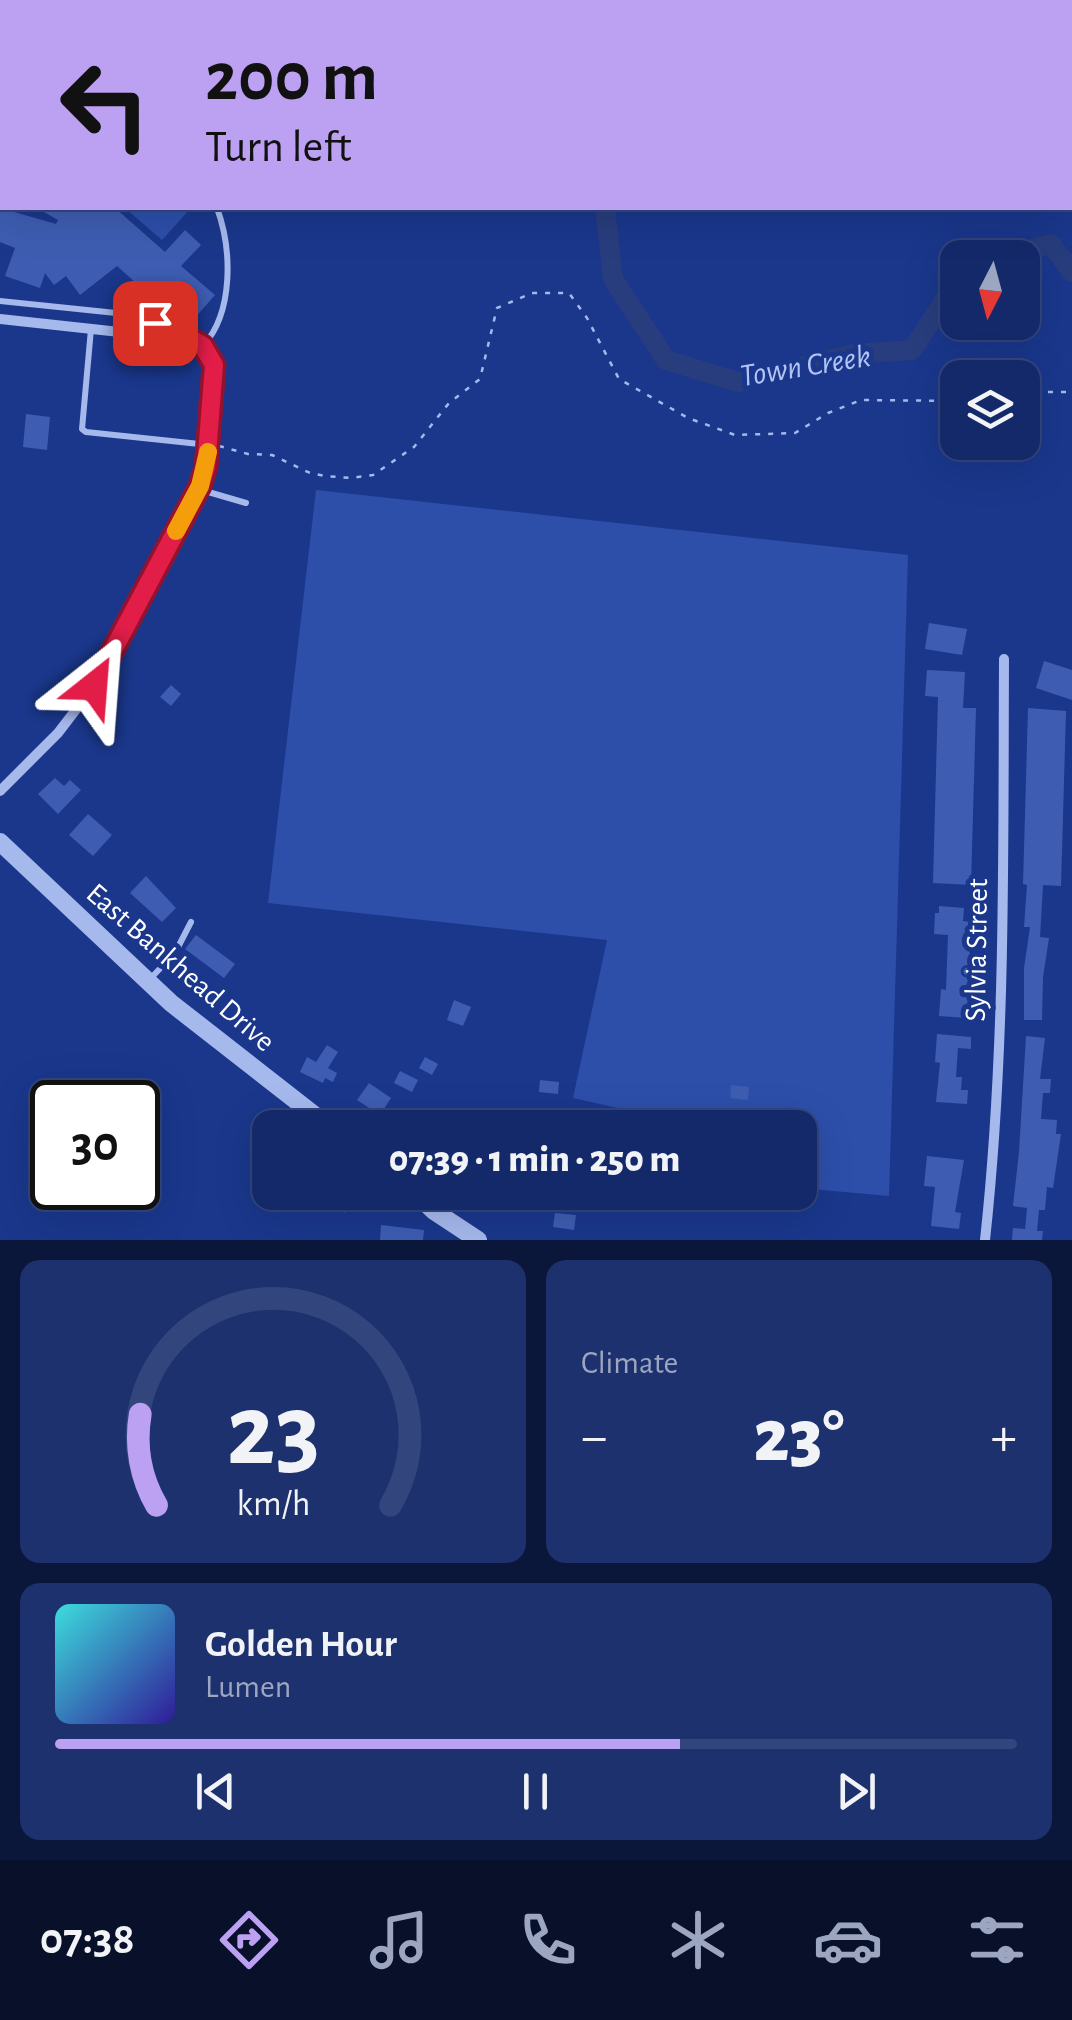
<!DOCTYPE html>
<html lang="en">
<head>
<meta charset="utf-8">
<style>
  body { margin:0; font-family:"Alegreya Sans",sans-serif; background:#1d316f; color:#f1f3f6; height:100vh; display:flex; flex-direction:column; font-size:38px; white-space:nowrap }
  * { box-sizing:border-box; margin:0 }
  p { font-size:32px; color:#9da6c0 }
  .icon { flex:none; width:55px; height:55px; fill:none; stroke:currentColor; stroke-width:2; stroke-linecap:round; stroke-linejoin:round }
  .map { position:relative; height:1240px; overflow:hidden }
  .details { display:flex; flex-direction:column; gap:20px; padding:20px; background:#0b173a; flex:1 }
  .details>* { flex:none }
  .hud { position:absolute; left:0px; top:0px; width:1072px; height:210px; box-shadow:0 10px 40px #0002,0 0 0 2px #33457d; background:#bca0f2; color:#111; overflow:hidden }
  .needle { width:65px; rotate:186deg }
  .tools { position:absolute; left:940px; top:240px; display:grid; gap:20px }
  .tools a { display:grid; place-items:center; width:100px; height:100px; border-radius:20px; background:#142969; box-shadow:0 10px 40px #0002,0 0 0 2px #33457d; font-size:50px }
  .speed { position:absolute; left:30px; top:1080px; display:flex; gap:20px; font-size:50px; font-weight:700; text-align:center }
  .speed>* { display:grid; place-content:center; width:130px; height:130px; border-radius:50%; background:#142969; box-shadow:0 10px 40px #0002,0 0 0 2px #33457d; line-height:1 }
  .speed .limit { border:5px solid #111; border-radius:15px; background:#fff; color:#111 }
  .pin { position:absolute; display:grid; place-items:center; width:85px; height:85px; color:#fff; margin:-42px; border-radius:20px; box-shadow:0 5px 15px #0006 }
  .me { position:absolute; width:110px; margin:-55px; rotate:28deg; stroke-linejoin:round; filter:drop-shadow(0 0 8px #0008) }
  .turn { display:flex; align-items:center; gap:35px; height:210px; padding:0 40px; font-size:45px }
  .turn .icon { width:130px; height:130px; stroke-width:2.5 }
  .turn b { display:block; font-size:70px; line-height:85px }
  .big { font-size:75px; font-weight:800; line-height:1.1 }
  .details .widget { flex:1; display:flex; flex-direction:column; justify-content:center; gap:15px; min-width:0; padding:0 35px; border-radius:20px; background:#1d316f }
  .details .dial { align-items:center; gap:0 }
  .dial svg { height:260px; overflow:visible; fill:none; stroke:#33457d; stroke-width:7; stroke-linecap:round; text-anchor:middle }
  .dial text { fill:#f1f3f6; stroke:none }
  .song { display:flex; align-items:center; gap:30px }
  .cover { width:120px; height:120px; border-radius:15px; background:linear-gradient(135deg,hsl(180 70% 55%),hsl(250 70% 35%)) }
  .played { height:10px; border-radius:5px; background:linear-gradient(90deg,#bca0f2 65%,#33457d 65%) }
  .keys { display:flex; justify-content:space-around; direction:ltr }
  .heat { display:flex; justify-content:space-between; align-items:center; font-size:55px; direction:ltr }
  .details .tiles { flex:1; display:grid; gap:20px; grid-template-columns:1fr 1fr }
  .widget:last-child { grid-column:span 2 }
  .trip { position:absolute; left:252px; top:1110px; width:565px; height:100px; border-radius:20px; background:#142969; box-shadow:0 10px 40px #0002,0 0 0 2px #33457d; font-weight:800; line-height:100px; text-align:center }
  .menu { display:flex; height:160px; justify-content:space-around; align-items:center; background:#08102a; color:#9da6c0 }
  .menu .icon { width:70px; height:70px }
  .menu .selected { color:#bca0f2 }
  .menu b { font-size:45px; color:#f1f3f6 }
  .map>svg:first-child { display:block }
</style>
</head>
<body>
<div class="map">
<svg width="1072" height="1240" viewBox="0 0 1072 1240">
  <rect width="100%" height="100%" fill="#1a378c"/>
  <g fill="#2d4faa">
    <polygon points="0,0 346,0 347,2 2,2 2,53"/>
    <polygon points="125,208 191,208 162,240"/>
    <polygon points="316,490 908,555 889,1196 800,1188 800,1128 702,1127 573,1098 607,940 268,903"/>
  </g>
  <g fill="none" stroke-linecap="round" stroke-linejoin="round">
    <g stroke="#283d7d" stroke-width="20">
      <polyline points="367,0 368,2"/>
      <polyline points="605,208 613,279 666,360 738,382 854,354 912,350 958,280"/>
      <polyline points="998,258 1051,244 1072,272"/>
    </g>
  </g>
  <g fill="#3e5db2">
    <polygon points="0,208 56,224 58,220 37,208 115,208 165,252 185,230 201,245 181,266 215,295 186,328 117,266 80,295 66,276 54,285 45,273 40,288 5,276 15,248 0,242"/>
    <polygon points="26,414 50,417 47,450 23,447"/>
    <polygon points="929,623 967,629 962,655 925,649"/>
    <polygon points="1044,661 1072,670 1072,700 1036,688"/>
    <polygon points="927,670 965,672 963,708 976,708 971,885 933,883 938,697 925,696"/>
    <polygon points="171,685 181,694 171,706 160,697"/>
    <polygon points="1028,708 1066,711 1061,886 1043,885 1040,937 1049,938 1043,977 1042,1020 1024,1020 1024,968 1030,927 1024,927 1027,885 1023,884"/>
    <polygon points="55,778 64,786 70,780 81,790 58,814 38,794"/>
    <polygon points="88,814 112,835 93,856 69,835"/>
    <polygon points="146,876 176,908 162,922 130,893"/>
    <polygon points="939,906 964,908 963,921 971,922 967,1018 939,1016 941,989 946,990 948,935 934,934 935,913 939,913"/>
    <polygon points="196,935 235,964 224,978 185,949"/>
    <polygon points="454,1000 471,1007 463,1026 447,1020"/>
    <polygon points="937,1034 971,1037 971,1049 958,1048 956,1077 962,1077 961,1090 968,1090 967,1104 936,1102 940,1063 935,1062"/>
    <polygon points="1026,1036 1045,1038 1040,1079 1051,1079 1050,1093 1043,1093 1041,1119 1057,1120 1056,1134 1061,1134 1053,1188 1047,1187 1045,1210 1039,1210 1037,1231 1043,1231 1042,1240 1012,1240 1013,1228 1025,1229 1027,1208 1013,1206 1019,1152"/>
    <polygon points="327,1045 338,1052 328,1068 337,1073 333,1082 325,1078 323,1083 300,1072 307,1057 316,1062"/>
    <polygon points="425,1057 438,1064 432,1075 419,1068"/>
    <polygon points="400,1071 418,1080 412,1092 394,1083"/>
    <polygon points="540,1080 559,1082 558,1094 539,1092"/>
    <polygon points="369,1083 391,1098 380,1115 357,1100"/>
    <polygon points="731,1085 749,1087 748,1100 730,1098"/>
    <polygon points="927,1156 964,1160 955,1212 961,1213 959,1229 931,1226 935,1187 924,1186"/>
    <polygon points="336,1192 354,1192 345,1213 330,1206"/>
    <polygon points="555,1213 576,1215 574,1230 553,1227"/>
    <polygon points="381,1225 424,1230 423,1240 380,1240"/>
  </g>
  <g fill="none" stroke-linecap="round" stroke-linejoin="round">
    <g stroke="#a6b9ed" stroke-width="2.5" stroke-dasharray="5 8" stroke-linecap="butt">
      <polyline points="1022,392 1072,392"/>
      <polyline points="219,446 248,454 272,455 310,473 325,476 351,478 373,475 414,447 449,403 480,379 497,308 532,293 569,293 587,318 619,379 688,418 735,435 795,433 828,413 861,400 958,401"/>
    </g>
    <g stroke="#a6b9ed" stroke-width="6">
      <polyline points="0,78 2,78"/>
      <polyline points="0,301 145,316 155,323 155,335"/>
      <polyline points="91,329 82,429 86,432 209,445"/>
      <path d="M203,346c31,-34 29,-97 14,-138"/>
      <polyline points="198,489 246,503"/>
      <polyline points="149,980 175,953 191,922"/>
    </g>
    <g stroke="#a6b9ed" stroke-width="10">
      <polyline points="945,0 949,2"/>
      <polyline points="1070,48 1072,48"/>
      <path d="M0,319l193,21c9,5 17,13 21,24 6,19 -6,101 -14,121l-106,201 -36,47 -58,58"/>
      <path d="M985,1240c21,-193 18,-387 19,-581"/>
    </g>
    <g stroke="#a6b9ed" stroke-width="18">
      <polyline points="0,842 171,1003 331,1128"/>
      <polyline points="414,1192 434,1211 478,1240"/>
    </g>
    <g stroke="#fff" stroke-width="4" stroke-dasharray="18 8" stroke-linecap="butt">
      <polyline points="764,0 768,2"/>
      <polyline points="1070,121 1072,122"/>
    </g>
  </g>
  <g fill="none" stroke-linecap="round" stroke-linejoin="round">
    <g stroke="#92132f" stroke-width="25">
      <polyline id="route" points="94,686 200,486 206,467 214,365 203,346 193,340 155,335 155,323"/>
    </g>
    <use href="#route" stroke="#e11d48" stroke-width="18"/>
    <polyline stroke="#f59e0b" stroke-width="18" points="176,531 200,486 208,452"/>
  </g>
  <g text-anchor="middle" stroke-width="10" stroke-linejoin="round" paint-order="stroke">
    <g font-size="30" fill="#fff" stroke="#1a378c">
      <text transform="translate(976 950) rotate(-89)" y="10">Sylvia Street</text>
      <text transform="translate(181 967) rotate(41)" y="10">East Bankhead Drive</text>
    </g>
    <g font-size="32" font-style="italic" fill="#b2c4f5" stroke="#1a378c">
      <text transform="translate(805 365) rotate(-9)" y="11">Town Creek</text>
    </g>
  </g>
</svg>
<div class="tools">
<a><svg class="needle" viewBox="-14 -14 28 28"><path d="M0-13l5 13h-10z" fill="#e53935"/><path d="M0 13l5-13h-10z" fill="#9da6c0"/></svg></a>
<a><svg class="icon" aria-label="layers" viewBox="0 0 24 24"><path d="M12 4l9 5-9 5-9-5zM3 14l9 5 9-5"/></svg></a>
</div>
<div class="speed"><div class="limit">30</div></div>
<div class="pin" style="left:155px;top:323px;background:#d93025"><svg class="icon" aria-label="arrive" viewBox="0 0 24 24"><path d="M6 21V4h12l-3 4 3 4H6"/></svg></div>
<svg class="me" style="left:94px;top:686px" viewBox="-20 -20 40 40"><path d="M0-17L14 15 0 8-14 15z" fill="#e11d48" stroke="#fff" stroke-width="4"/></svg>
<div class="trip">07:39 · 1 min · 250 m</div>
<div class="hud">
<div class="turn"><svg class="icon" aria-label="left" viewBox="0 0 24 24"><path d="M17 20v-9H6M10 6l-5 5 5 5"/></svg><div><b>200 m</b>Turn left</div></div>
</div>
</div>
<section class="details">
<div class="tiles">
<div class="widget dial"><svg viewBox="0 0 100 80">
<path d="M14 69A42 42 0 1 1 86 69"/>
<path d="M14 69A42 42 0 0 1 9 41" stroke="#bca0f2"/>
<text x="50" y="56" font-size="32" font-weight="700">23</text>
<text x="50" y="72" font-size="11">km/h</text>
</svg></div>
<div class="widget"><p>Climate</p>
<div class="heat"><a>−</a><b class="big">23°</b><a>+</a></div>
</div>
<div class="widget">
<div class="song"><i class="cover"></i><div><b>Golden Hour</b><p>Lumen</p></div></div>
<div class="played"></div>
<div class="keys"><svg class="icon" aria-label="previous" viewBox="0 0 24 24"><path d="M18 5L8 12l10 7zM5 5v14"/></svg><svg class="icon" aria-label="pause" viewBox="0 0 24 24"><path d="M8 5v14M16 5v14"/></svg><svg class="icon" aria-label="next" viewBox="0 0 24 24"><path d="M6 5l10 7-10 7zM19 5v14"/></svg></div>
</div>
</div>
</section>
<nav class="menu">
<b>07:38</b>
<svg class="icon selected" aria-label="directions" viewBox="0 0 24 24"><path d="M12 3l9 9-9 9-9-9zM9 14v-3h6M13 9l2 2-2 2"/></svg>
<svg class="icon" aria-label="music" viewBox="0 0 24 24"><path d="M9 18V5l10-2v13"/><circle cx="6" cy="18" r="3"/><circle cx="16" cy="16" r="3"/></svg>
<svg class="icon" aria-label="phone" viewBox="0 0 24 24"><path d="M5 4h4l2 5-3 2q2 4 5 5l2-3 5 2v4C11 20 4 13 5 4z"/></svg>
<svg class="icon" aria-label="climate" viewBox="0 0 24 24"><path d="M12 3v18M4 7l16 10M4 17L20 7"/></svg>
<svg class="icon" aria-label="car" viewBox="0 0 24 24"><path d="M5 17H2v-5l4-1 3-4h7l3 4 3 1v5h-3M9 17h6M6 11h13"/><circle cx="7" cy="17" r="2"/><circle cx="17" cy="17" r="2"/></svg>
<svg class="icon" aria-label="filters" viewBox="0 0 24 24"><path d="M4 7h16M4 17h16"/><circle cx="9" cy="7" r="2"/><circle cx="15" cy="17" r="2"/></svg>
</nav>
</body>
</html>
